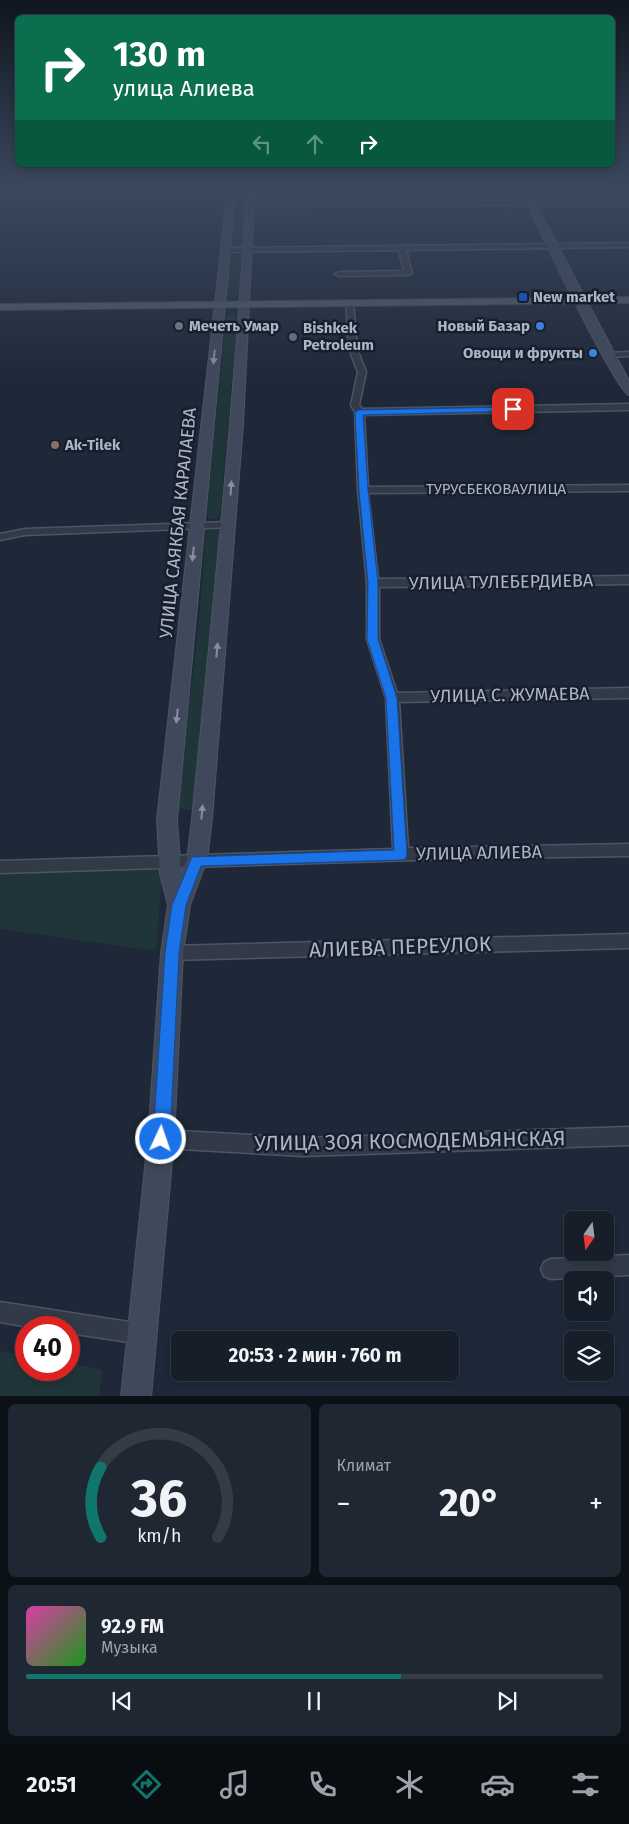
<!DOCTYPE html>
<html lang="ru">
<head>
<meta charset="utf-8">
<style>
  body { margin:0; font-family:"Fira Sans",sans-serif; background:#1f2732; color:#f1f3f6; height:100vh; display:flex; flex-direction:column; font-size:19px; white-space:nowrap }
  * { box-sizing:border-box; margin:0 }
  p { font-size:16px; color:#9ea2a8 }
  .icon { flex:none; width:28px; height:28px; fill:none; stroke:currentColor; stroke-width:2; stroke-linecap:round; stroke-linejoin:round }
  .map { position:relative; height:1396px; overflow:hidden }
  .side { display:flex; flex-direction:column; gap:8px; padding:8px; background:#0c1017; flex:1 }
  .side>* { flex:none }
  .top-card { position:absolute; left:15px; top:15px; width:600px; height:152px; border-radius:8px; box-shadow:0 2px 8px #0003,0 0 0 1px #353c47; background:#0b6e4f; color:#fff; overflow:hidden }
  .needle { width:32px; rotate:194deg }
  .buttons { position:absolute; left:564px; top:1211px; display:grid; gap:10px }
  .buttons a { display:grid; place-items:center; width:50px; height:50px; border-radius:8px; background:#161e2a; box-shadow:0 2px 8px #0003,0 0 0 1px #353c47; font-size:25px }
  .speed { position:absolute; left:15px; top:1316px; display:flex; gap:10px; font-size:25px; font-weight:700; text-align:center }
  .speed>* { display:grid; place-content:center; width:65px; height:65px; border-radius:50%; background:#161e2a; box-shadow:0 2px 8px #0003,0 0 0 1px #353c47; line-height:1 }
  .speed .limit { border:8px solid #d22; background:#fff; color:#111 }
  .pin { position:absolute; display:grid; place-items:center; width:42px; height:42px; color:#fff; margin:-21px; border-radius:10px; box-shadow:0 2px 8px #0006 }
  .me { position:absolute; width:55px; margin:-28px; rotate:3deg; stroke-linejoin:round; filter:drop-shadow(0 0 4px #0008) }
  .turn { display:flex; align-items:center; gap:18px; height:105px; padding:0 15px; font-size:22px }
  .turn .icon { width:65px; height:65px; stroke-width:2.5 }
  .turn b { display:block; font-size:35px; line-height:42px }
  .lanes { display:flex; align-items:center; height:48px; padding:0 15px; background:#0003; justify-content:center; gap:25px; direction:ltr }
  .lanes .off { opacity:.35 }
  .big { font-size:38px; font-weight:700; line-height:1.1 }
  .side .card { flex:1; display:flex; flex-direction:column; justify-content:center; gap:8px; min-width:0; padding:0 18px; border-radius:8px; background:#1f2732 }
  .side .dial { align-items:center; gap:0 }
  .dial svg { height:130px; overflow:visible; fill:none; stroke:#353c47; stroke-width:7; stroke-linecap:round; text-anchor:middle }
  .dial text { fill:#f1f3f6; stroke:none }
  .song { display:flex; align-items:center; gap:15px }
  .cover { width:60px; height:60px; border-radius:8px; background:linear-gradient(135deg,hsl(320 70% 55%),hsl(120 70% 35%)) }
  .played { height:5px; border-radius:2px; background:linear-gradient(90deg,#0f766e 65%,#353c47 65%) }
  .keys { display:flex; justify-content:space-around; direction:ltr }
  .heat { display:flex; justify-content:space-between; align-items:center; font-size:28px; direction:ltr }
  .side .tiles { flex:1; display:grid; gap:8px; grid-template-columns:1fr 1fr }
  .card:last-child { grid-column:span 2 }
  .trip { position:absolute; left:171px; top:1331px; width:288px; height:50px; border-radius:8px; background:#161e2a; box-shadow:0 2px 8px #0003,0 0 0 1px #353c47; font-weight:700; line-height:50px; text-align:center }
  .menu { display:flex; height:80px; justify-content:space-around; align-items:center; background:#090c11; color:#9ea2a8 }
  .menu .icon { width:35px; height:35px }
  .menu .on { color:#0f766e }
  .menu b { font-size:22px; color:#f1f3f6 }
  .map>svg:first-child { display:block }
</style>
</head>
<body>
<div class="map">
<svg width="629" height="1397" viewBox="0 0 629 1397">
  <rect width="100%" height="100%" fill="#1e2838"/>
  <g fill="#203539">
    <polygon points="236,187 246,187 243,246 238,248 230,246"/>
    <polygon points="232,253 244,255 240,296 234,299 224,296 230,254"/>
    <polygon points="232,314 236,317 235,344 220,515 217,519 209,519 207,515 226,317"/>
    <polygon points="209,528 218,529 219,534 193,806 192,810 179,809 179,788 198,632 206,531"/>
    <polygon points="163,863 156,951 0,929 0,870"/>
    <polygon points="0,1351 26,1356 26,1370 69,1370 69,1363 102,1370 99,1396 0,1396"/>
  </g>
  <g fill="none" stroke-linecap="round" stroke-linejoin="round">
    <g stroke="#4c5563" stroke-width="3">
      <g id="street">
        <polygon points="182,187 235,188 232,190 132,192 129,190 132,188"/>
        <polygon points="629,200 629,204 251,207 248,205 251,203"/>
        <polygon points="629,243 629,247 406,250 412,273 408,275 339,276 335,274 339,272 404,271 399,250 225,252 222,250 225,248"/>
        <polygon points="346,301 353,303 357,349 366,372 359,405 362,409 629,404 629,410 364,415 368,487 629,485 629,491 368,493 378,579 629,576 629,584 379,587 379,639 397,693 629,688 629,698 399,702 408,848 629,844 629,856 482,858 0,873 0,861 393,849 386,698 367,639 367,583 358,490 355,412 351,405 358,372 349,349"/>
        <polygon points="629,352 629,356 608,357 604,355 608,353"/>
        <polygon points="229,522 233,523 233,527 25,535 0,540 0,534 25,529"/>
        <polygon points="629,934 629,948 172,960 166,958 164,953 166,948 172,946"/>
        <polygon points="629,1127 629,1145 303,1156 161,1148 155,1145 152,1139 155,1133 161,1130 303,1138"/>
        <polygon points="629,1255 629,1275 551,1279 544,1276 541,1269 544,1262 551,1259"/>
        <polygon points="0,1302 142,1324 149,1327 152,1334 149,1341 142,1344 69,1333 69,1328 35,1328 0,1322"/>
      </g>
    </g>
    <g stroke="#4c5563" stroke-width="2">
      <g id="secondary">
        <path d="M228,187h8l-59,633 4,54 6,-14 5,-41c21,-210 43,-421 55,-632h8l-12,237 -31,395 -5,41 -17,45 -7,48 -9,186 -23,258h-30l27,-258 13,-186 7,-48 -8,-31 -3,-54z"/>
        <path d="M519,187h8l102,194v14c-14,-4 -98,-182 -110,-208z"/>
      </g>
    </g>
    <g stroke="#3b4352" stroke-width="2">
      <polygon id="primary" points="629,297 629,303 0,310 0,304"/>
    </g>
    <use href="#street" fill="#323a48" fill-rule="evenodd"/>
    <use href="#secondary" fill="#40495c" fill-rule="evenodd"/>
    <use href="#primary" fill="#4f5969" fill-rule="evenodd"/>
  </g>
  <defs><path id="oneway-solid" d="M-6-.8H1V-3.2L6.5 0L1 3.2V.8H-6Z" transform="scale(1.25)"/></defs>
  <g fill="#868fa0">
    <use href="#oneway-solid" transform="translate(214 357) rotate(96)"/>
    <use href="#oneway-solid" transform="translate(231 488) rotate(-86)"/>
    <use href="#oneway-solid" transform="translate(193 554) rotate(96)"/>
    <use href="#oneway-solid" transform="translate(217 650) rotate(-85)"/>
    <use href="#oneway-solid" transform="translate(177 716) rotate(96)"/>
    <use href="#oneway-solid" transform="translate(202 812) rotate(-85)"/>
  </g>
  <linearGradient id="sky" x2="0" y2="1"><stop stop-color="#10161f"/><stop offset="0.49" stop-color="#3b485e"/><stop offset="1" stop-color="#3b485e" stop-opacity="0"/></linearGradient>
  <rect width="629" height="383" fill="url(#sky)"/>
  <polygon fill="#1a73e8" stroke="#114b97" points="513,407 516,408 516,411 363,415 368,490 378,583 378,639 397,698 407,855 405,859 400,860 201,866 186,905 179,953 170,1139 167,1144 161,1147 156,1144 153,1139 165,953 172,905 192,857 394,850 386,698 367,639 368,583 359,490 355,412 359,410"/>
  <rect fill="#1a4fb4" stroke="#181f2c" stroke-width="2" x="518" y="292" width="10" height="10" rx="2.5"/>
  <circle fill="#6b7280" stroke="#181f2c" stroke-width="2" cx="179" cy="326" r="5"/>
  <g fill="#3f7fe0" stroke="#181f2c" stroke-width="2">
    <circle cx="540" cy="326" r="5"/>
    <circle cx="593" cy="353" r="5"/>
  </g>
  <circle fill="#5c6f8a" stroke="#181f2c" stroke-width="2" cx="293" cy="337" r="5"/>
  <circle fill="#8d6e63" stroke="#181f2c" stroke-width="2" cx="55" cy="445" r="5"/>
  <g text-anchor="middle" stroke-width="5" stroke-linejoin="round" paint-order="stroke">
    <g font-size="15" font-weight="bold" fill="#acb5c5" stroke="#181f2c" text-anchor="start">
      <text x="533" y="302">New market</text>
      <text x="189" y="331">Мечеть Умар</text>
      <text x="530" y="331" text-anchor="end">Новый Базар</text>
      <text x="303" y="333">Bishkek<tspan x="303" dy="17">Petroleum</tspan></text>
      <text x="583" y="358" text-anchor="end">Овощи и фрукты</text>
      <text x="65" y="450">Ak-Tilek</text>
    </g>
    <g font-size="15" fill="#acb5c5" stroke="#181f2c">
      <text x="496" y="494">ТУРУСБЕКОВАУЛИЦА</text>
    </g>
    <g font-size="18" fill="#acb5c5" stroke="#181f2c">
      <text transform="translate(178 523) rotate(-84)" y="6">УЛИЦА САЯКБАЯ КАРАЛАЕВА</text>
      <text transform="translate(501 582) rotate(-1)" y="6">УЛИЦА ТУЛЕБЕРДИЕВА</text>
      <text transform="translate(510 695) rotate(-1)" y="6">УЛИЦА С. ЖУМАЕВА</text>
      <text transform="translate(479 853) rotate(-1)" y="6">УЛИЦА АЛИЕВА</text>
    </g>
    <g font-size="21" fill="#acb5c5" stroke="#181f2c">
      <text transform="translate(400 947) rotate(-2)" y="7">АЛИЕВА ПЕРЕУЛОК</text>
      <text transform="translate(410 1141) rotate(-1)" y="7">УЛИЦА ЗОЯ КОСМОДЕМЬЯНСКАЯ</text>
    </g>
  </g>
</svg>
<div class="buttons">
<a><svg class="needle" viewBox="-14 -14 28 28"><path d="M0-13l5 13h-10z" fill="#e53935"/><path d="M0 13l5-13h-10z" fill="#9ea2a8"/></svg></a>
<a><svg class="icon" aria-label="sound" viewBox="0 0 24 24"><path d="M4 9h4l5-4v14l-5-4H4zM17 9q2 3 0 6"/></svg></a>
<a><svg class="icon" aria-label="layers" viewBox="0 0 24 24"><path d="M12 4l9 5-9 5-9-5zM3 14l9 5 9-5"/></svg></a>
</div>
<div class="speed"><div class="limit">40</div></div>
<div class="pin" style="left:513px;top:409px;background:#d93025"><svg class="icon" aria-label="arrive" viewBox="0 0 24 24"><path d="M6 21V4h12l-3 4 3 4H6"/></svg></div>
<svg class="me" style="left:161px;top:1139px" viewBox="-20 -20 40 40"><circle r="17" fill="#1a73e8" stroke="#fff" stroke-width="3"/><path d="M0-11L8 9 0 5-8 9z" fill="#fff"/></svg>
<div class="trip">20:53 · 2 мин · 760 m</div>
<div class="top-card">
<div class="turn"><svg class="icon" aria-label="right" viewBox="0 0 24 24"><path d="M7 20v-9h11M14 6l5 5-5 5"/></svg><div><b>130 m</b>улица Алиева</div></div>
<div class="lanes"><svg class="icon off" aria-label="left" viewBox="0 0 24 24"><path d="M17 20v-9H6M10 6l-5 5 5 5"/></svg><svg class="icon off" aria-label="ahead" viewBox="0 0 24 24"><path d="M12 20V5M6 11l6-6 6 6"/></svg><svg class="icon" aria-label="right" viewBox="0 0 24 24"><path d="M7 20v-9h11M14 6l5 5-5 5"/></svg></div>
</div>
</div>
<section class="side">
<div class="tiles">
<div class="card dial"><svg viewBox="0 0 100 80">
<path d="M14 69A42 42 0 1 1 86 69"/>
<path d="M14 69A42 42 0 0 1 14 26" stroke="#0f766e"/>
<text x="50" y="56" font-size="32" font-weight="700">36</text>
<text x="50" y="72" font-size="11">km/h</text>
</svg></div>
<div class="card"><p>Климат</p>
<div class="heat"><a>−</a><b class="big">20°</b><a>+</a></div>
</div>
<div class="card">
<div class="song"><i class="cover"></i><div><b>92.9 FM</b><p>Музыка</p></div></div>
<div class="played"></div>
<div class="keys"><svg class="icon" aria-label="previous" viewBox="0 0 24 24"><path d="M18 5L8 12l10 7zM5 5v14"/></svg><svg class="icon" aria-label="pause" viewBox="0 0 24 24"><path d="M8 5v14M16 5v14"/></svg><svg class="icon" aria-label="next" viewBox="0 0 24 24"><path d="M6 5l10 7-10 7zM19 5v14"/></svg></div>
</div>
</div>
</section>
<nav class="menu">
<b>20:51</b>
<svg class="icon on" aria-label="directions" viewBox="0 0 24 24"><path d="M12 3l9 9-9 9-9-9zM9 14v-3h6M13 9l2 2-2 2"/></svg>
<svg class="icon" aria-label="music" viewBox="0 0 24 24"><path d="M9 18V5l10-2v13"/><circle cx="6" cy="18" r="3"/><circle cx="16" cy="16" r="3"/></svg>
<svg class="icon" aria-label="phone" viewBox="0 0 24 24"><path d="M5 4h4l2 5-3 2q2 4 5 5l2-3 5 2v4C11 20 4 13 5 4z"/></svg>
<svg class="icon" aria-label="climate" viewBox="0 0 24 24"><path d="M12 3v18M4 7l16 10M4 17L20 7"/></svg>
<svg class="icon" aria-label="car" viewBox="0 0 24 24"><path d="M5 17H2v-5l4-1 3-4h7l3 4 3 1v5h-3M9 17h6M6 11h13"/><circle cx="7" cy="17" r="2"/><circle cx="17" cy="17" r="2"/></svg>
<svg class="icon" aria-label="filters" viewBox="0 0 24 24"><path d="M4 7h16M4 17h16"/><circle cx="9" cy="7" r="2"/><circle cx="15" cy="17" r="2"/></svg>
</nav>
</body>
</html>
